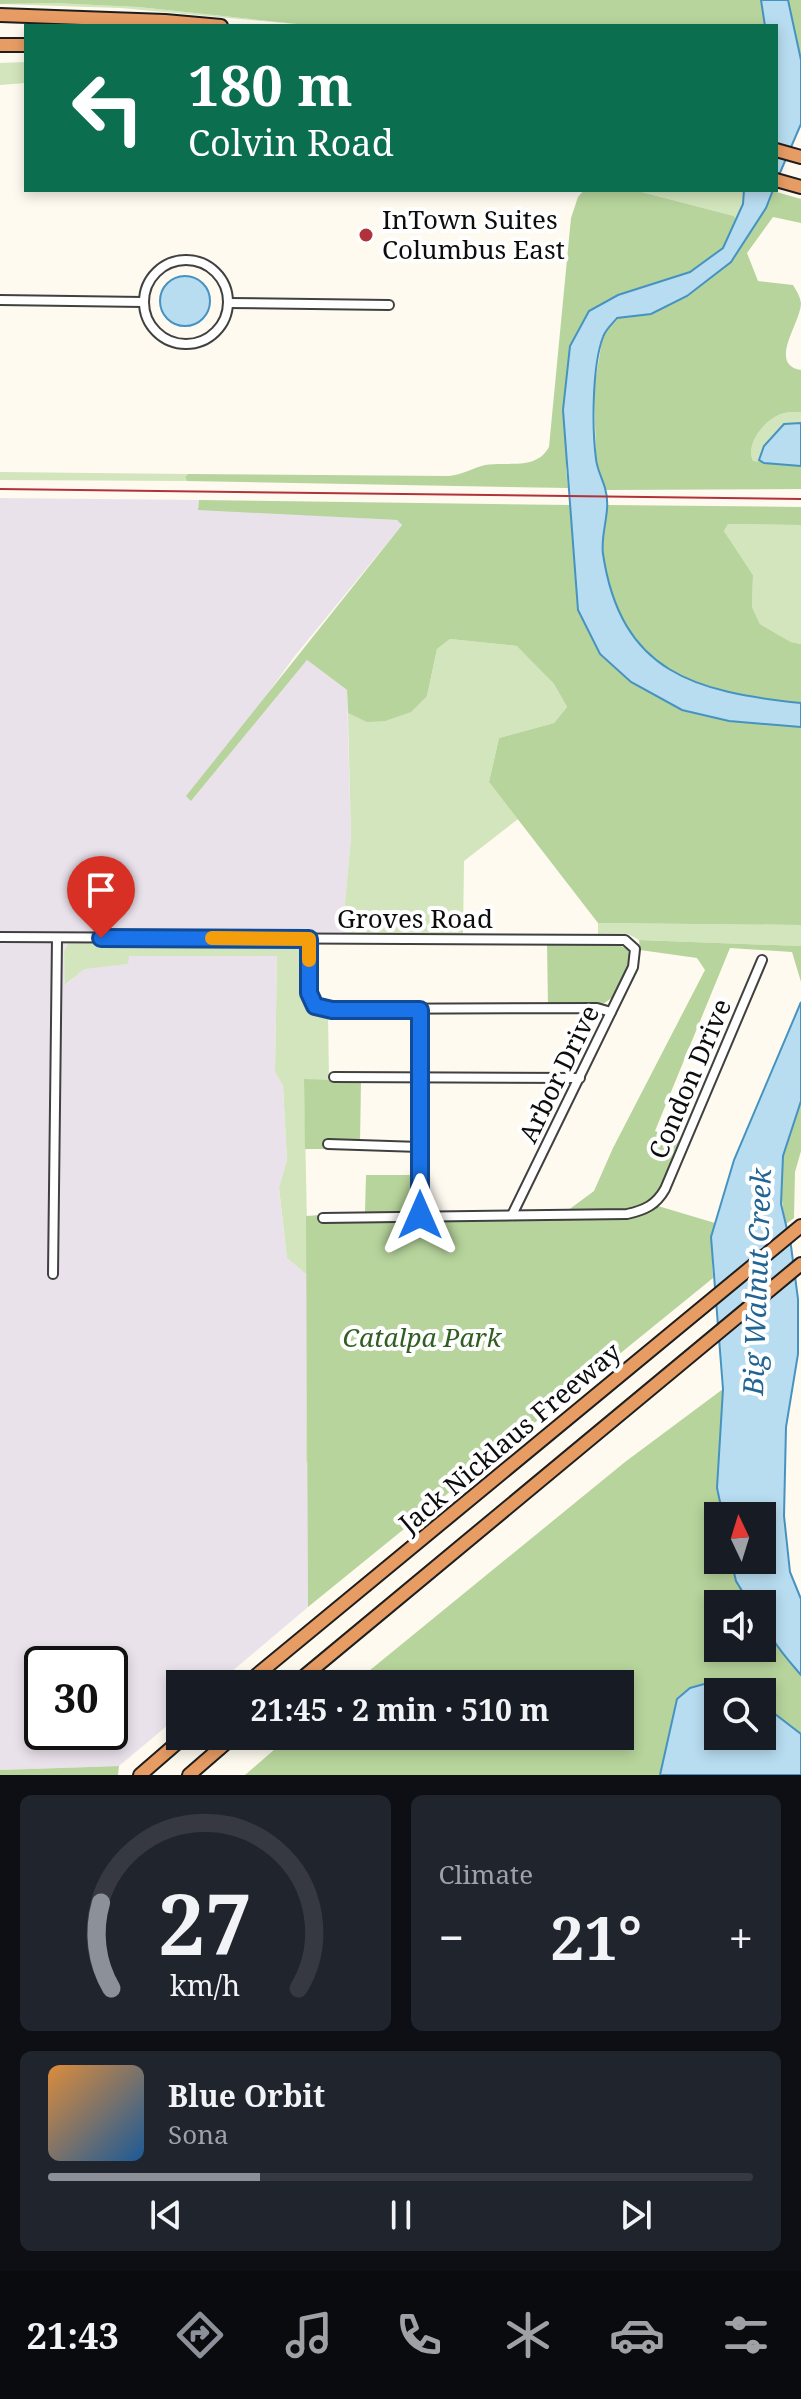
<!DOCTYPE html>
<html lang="en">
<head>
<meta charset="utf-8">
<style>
  body { margin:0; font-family:"Noto Serif",serif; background:#20242c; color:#f1f3f6; height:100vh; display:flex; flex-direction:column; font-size:30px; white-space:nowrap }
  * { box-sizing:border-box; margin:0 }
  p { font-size:26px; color:#9ea1a6 }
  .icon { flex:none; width:44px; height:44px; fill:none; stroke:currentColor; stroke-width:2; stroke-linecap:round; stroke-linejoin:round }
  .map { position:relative; height:1775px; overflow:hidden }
  .side { display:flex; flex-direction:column; gap:20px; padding:20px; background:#0d0f14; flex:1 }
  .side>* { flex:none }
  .guide { position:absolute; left:24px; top:24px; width:754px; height:168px; border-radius:0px; box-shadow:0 4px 12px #0003; background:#0b6e4f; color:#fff; overflow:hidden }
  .needle { width:52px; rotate:356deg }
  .tools { position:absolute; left:704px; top:1502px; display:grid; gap:16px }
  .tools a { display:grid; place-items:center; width:72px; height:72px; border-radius:0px; background:#171b24; box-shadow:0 4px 12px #0003; font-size:40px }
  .speed { position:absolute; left:24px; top:1646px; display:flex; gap:16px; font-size:40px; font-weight:700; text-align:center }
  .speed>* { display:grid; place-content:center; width:104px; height:104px; border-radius:50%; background:#171b24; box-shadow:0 4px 12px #0003; line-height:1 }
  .speed .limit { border:4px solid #111; border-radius:12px; background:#fff; color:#111 }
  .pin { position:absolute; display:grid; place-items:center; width:68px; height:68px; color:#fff; margin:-82px -34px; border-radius:50% 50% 50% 0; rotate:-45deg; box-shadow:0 0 8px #0007 }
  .pin .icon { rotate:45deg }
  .me { position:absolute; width:88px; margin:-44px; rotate:0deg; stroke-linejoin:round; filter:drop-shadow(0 0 6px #0008) }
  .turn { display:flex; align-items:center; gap:28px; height:168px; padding:0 32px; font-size:36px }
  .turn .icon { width:104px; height:104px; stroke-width:2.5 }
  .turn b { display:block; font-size:56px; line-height:68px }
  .big { font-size:60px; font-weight:700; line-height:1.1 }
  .side .tile { flex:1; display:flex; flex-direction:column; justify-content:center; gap:12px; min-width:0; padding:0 28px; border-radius:12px; background:#20242c }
  .side .dial { align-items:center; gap:0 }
  .dial svg { height:208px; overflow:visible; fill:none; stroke:#363941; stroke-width:7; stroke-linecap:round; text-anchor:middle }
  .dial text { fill:#f1f3f6; stroke:none }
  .song { display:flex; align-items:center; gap:24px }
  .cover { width:96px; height:96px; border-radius:12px; background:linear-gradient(135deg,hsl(30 70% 55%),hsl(210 70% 35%)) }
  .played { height:8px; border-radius:4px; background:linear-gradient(90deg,#8c9099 30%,#363941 30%) }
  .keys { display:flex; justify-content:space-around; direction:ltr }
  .heat { display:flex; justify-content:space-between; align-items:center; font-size:44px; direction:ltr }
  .side .tiles { flex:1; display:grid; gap:20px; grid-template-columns:1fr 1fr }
  .tile:last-child { grid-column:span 2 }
  .trip { position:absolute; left:166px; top:1670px; width:468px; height:80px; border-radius:0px; background:#171b24; box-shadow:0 4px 12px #0003; font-weight:700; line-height:80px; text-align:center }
  .menu { display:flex; height:128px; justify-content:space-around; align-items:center; background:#090b0e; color:#9ea1a6 }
  .menu .icon { width:56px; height:56px }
  .menu .current { color:#8c9099 }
  .menu b { font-size:36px; color:#f1f3f6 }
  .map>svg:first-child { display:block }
</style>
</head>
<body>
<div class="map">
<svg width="801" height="1775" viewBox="0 0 801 1775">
  <rect width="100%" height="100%" fill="#fefaef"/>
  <path fill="#eae2eb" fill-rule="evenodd" d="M0,498l199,2 -1,9 199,11 5,5 -108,132 -103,144 116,-141 40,30 4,148 -9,97 -48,8 -8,-2 -222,11 2,33 18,-17 43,-4 1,-8h149l-2,116 8,14 4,74 -8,29 8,69 20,17 1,332 -91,77h-37v31l-61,51 -119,4zM42,1664h68v68h-68z"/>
  <g fill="#d2e5bc">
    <polygon points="53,3 138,7 316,26 121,8 0,4"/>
    <polygon points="26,62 26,83 0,85 0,63"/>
    <polygon points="634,190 744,190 743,204 736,220 734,216"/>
    <path d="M801,412v11l-17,1 -24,35 4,4 -11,-2c-8,-18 12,-41 28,-47 6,-2 14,-2 20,-2z"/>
    <polygon points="0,472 188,474 185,477 187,481 0,480"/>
    <polygon points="728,524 801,525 801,644 791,642 760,624 752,607 753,575 724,531"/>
    <path d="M450,639l68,7 36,38 13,23 -13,16 -55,15 -10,44 29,37 -54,42 -1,74h-121l9,-97 -3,-125c38,17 47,2 79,-17l10,-47z"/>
    <polygon points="598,923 801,925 801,946 639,940 628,934 598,934"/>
    <path d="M77,941h209c39,11 -5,64 42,72l1,66h-25l3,145 402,-3 -8,17 -395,225 1,-188 -20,-17 -8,-70 8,-28 -4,-74 -8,-14 2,-116h-148l-1,8 -44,5 -19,16 -1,-33 5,-10z"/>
  </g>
  <g fill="#b7d49c" fill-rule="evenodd">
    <polygon points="0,0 761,0 765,26 316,26 138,7 53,3 0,4"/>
    <polygon points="788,0 801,0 801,60 788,8"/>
    <path d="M584,190h50l100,26 2,4 -13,28 -33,24 -72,23 -29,16 -23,158 2,19 -381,-7 -2,-4 3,-3 261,2c13,-1 24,-8 36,-11 22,-4 51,6 64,-18l22,-229 7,-21z"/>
    <path d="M773,191l28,8v24l-28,-6 -26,36 11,28 35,4c3,5 7,11 8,18 0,20 -34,61 0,67v42c-6,0 -14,0 -20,2 -16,6 -36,29 -28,47l48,5v23l-195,1 -10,-29 -2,-73 9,-53 14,-17 34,-4 80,-52 35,-54z"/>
    <polygon points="199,500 571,505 578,610 601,654 631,682 682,710 729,721 801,727 801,925 598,923 489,782 499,738 554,723 567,707 554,684 517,646 450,639 437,649 427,696 411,712 385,721 367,722 348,713 347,690 307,660 191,801 186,796 402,525 397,520 198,510"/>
    <path d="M608,505l193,2v18l-73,-1 -4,7 29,44 -1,32 8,17 31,18 10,2v59c-76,-8 -143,-16 -182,-91 -9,-19 -17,-43 -17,-65 1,-14 4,-28 6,-42z"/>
    <polygon points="639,940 801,946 801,982 792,952 730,948 655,1131 681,1141 658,1206 715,1223 711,1237 713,1278 308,1607 306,1216 365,1212 366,1175 417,1175 418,1213 567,1211 594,1191 613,1148 705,970 697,958 640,950"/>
    <polygon points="547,943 616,943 628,950 630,960 613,997 603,1004 548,1006"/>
    <polygon points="304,1079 361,1080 360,1143 328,1143 328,1149 305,1149"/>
    <path d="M801,1101v50l-6,21 -1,46 -8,6c-10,-41 -3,-85 15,-123z"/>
    <path d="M723,1389l-6,99 6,28h-5v44h13l5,21 14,23h-32v44h44v-26l24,36 15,17v100h-556l45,-39h330v-52h-267l272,-222zM718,1692h44v44h-44z"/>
    <polygon points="119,1766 118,1775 0,1775 0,1770"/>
  </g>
  <g fill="#b8ddf0" stroke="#4693c1" stroke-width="2">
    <polygon points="761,0 788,0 801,60 801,124 776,182 776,26 765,26"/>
    <path d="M744,190h29l-7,18 -35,54 -44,34 -36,18 -34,4c-4,5 -12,12 -14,19 -11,29 -11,91 -7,122 1,10 6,19 9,29 7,23 -5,44 -2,66 18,119 92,138 198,149v24l-72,-6 -47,-11 -51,-28 -31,-28 -22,-44 -15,-200 7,-64 19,-35 29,-16 72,-23 33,-24 20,-44z"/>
    <circle cx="185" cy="301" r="25"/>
    <polygon points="801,423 801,466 764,463 759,460 764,446 784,424"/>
    <path d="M801,1002v99l-18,55 -2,48 10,42 7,53v55l-12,73 -2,89 6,56 11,27v76c-18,-21 -39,-43 -39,-71h-12l-14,-23 -5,-21h31v-44h-39l-6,-28 6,-99 -12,-152 23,-77z"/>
    <polygon points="715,1681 732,1683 745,1692 718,1692 718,1736 762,1736 762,1704 801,1734 801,1775 660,1775 677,1699 690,1688"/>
  </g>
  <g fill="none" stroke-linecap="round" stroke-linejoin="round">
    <g stroke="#404040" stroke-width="12">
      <g id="minor">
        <circle cx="186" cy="302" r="42"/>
        <polyline points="0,300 143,302"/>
        <polyline points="228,303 389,305"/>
        <polyline points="0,937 625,940 635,949 633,967 512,1215"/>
        <path d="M309,939c0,20 -9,59 13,70l275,-1 14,4"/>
        <polyline points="334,1077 580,1078"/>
        <polyline points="328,1144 420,1147"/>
        <polyline points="420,1215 420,1010"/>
        <path d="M323,1218l304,-4c18,-4 29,-9 38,-25l97,-229"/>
        <polyline points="53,1274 57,938"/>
      </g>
    </g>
    <g stroke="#1e1e1e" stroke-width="16">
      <g id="highway">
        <polyline points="0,15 165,21 221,26"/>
        <polyline points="0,45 26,45"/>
        <polyline points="776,150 801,157"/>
        <polyline points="776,180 801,187"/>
        <polyline points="246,1684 801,1226"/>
        <polyline points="295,1684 801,1264"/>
        <polyline points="140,1775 185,1736"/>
        <polyline points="189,1775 234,1736"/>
      </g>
    </g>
    <use href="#minor" stroke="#fff" stroke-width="8"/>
    <use href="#highway" stroke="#e79c64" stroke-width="12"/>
    <polyline stroke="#b1323b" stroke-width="2" points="0,489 801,499"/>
  </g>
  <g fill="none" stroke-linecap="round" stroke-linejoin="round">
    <g stroke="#114b97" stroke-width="20">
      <polyline id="route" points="101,938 309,939 309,993 315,1006 332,1010 420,1010 420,1215"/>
    </g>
    <use href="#route" stroke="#1a73e8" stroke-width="14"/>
    <polyline stroke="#f59e0b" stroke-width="14" points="212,938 309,939 309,960"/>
  </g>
  <circle fill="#b1323b" stroke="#fff" stroke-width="3" cx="366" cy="235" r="8"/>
  <g text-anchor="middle" stroke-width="8" stroke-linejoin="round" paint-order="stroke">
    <g font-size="26" fill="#0d0d0d" stroke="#fff" text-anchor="start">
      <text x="382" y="229">InTown Suites<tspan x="382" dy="30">Columbus East</tspan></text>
    </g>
    <g font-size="26" fill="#0d0d0d" stroke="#fff">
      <text x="415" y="928">Groves Road</text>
      <text transform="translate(559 1074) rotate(-64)" y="9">Arbor Drive</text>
      <text transform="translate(690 1079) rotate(-67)" y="9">Condon Drive</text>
      <text transform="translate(510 1438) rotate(-40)" y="9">Jack Nicklaus Freeway</text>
    </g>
    <g font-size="26" font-style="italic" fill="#315f23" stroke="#fff">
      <text x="422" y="1347">Catalpa Park</text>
    </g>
    <g font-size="28" font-style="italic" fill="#226594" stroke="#fff">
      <text transform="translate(757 1282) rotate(-88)" y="10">Big Walnut Creek</text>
    </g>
  </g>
</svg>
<div class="tools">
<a><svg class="needle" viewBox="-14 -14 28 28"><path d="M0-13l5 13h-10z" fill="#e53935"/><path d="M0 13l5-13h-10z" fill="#9ea1a6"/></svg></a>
<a><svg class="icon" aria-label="sound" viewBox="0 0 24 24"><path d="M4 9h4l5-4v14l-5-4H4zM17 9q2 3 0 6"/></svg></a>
<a><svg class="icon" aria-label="search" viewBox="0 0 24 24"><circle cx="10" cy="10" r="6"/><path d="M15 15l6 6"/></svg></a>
</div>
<div class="speed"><div class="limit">30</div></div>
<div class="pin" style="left:101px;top:938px;background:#d93025"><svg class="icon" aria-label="arrive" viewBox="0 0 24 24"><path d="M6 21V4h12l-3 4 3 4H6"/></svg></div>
<svg class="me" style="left:420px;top:1215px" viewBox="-20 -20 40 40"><path d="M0-17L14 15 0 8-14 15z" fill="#1a73e8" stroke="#fff" stroke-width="4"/></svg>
<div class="trip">21:45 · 2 min · 510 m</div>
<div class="guide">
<div class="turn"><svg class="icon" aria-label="left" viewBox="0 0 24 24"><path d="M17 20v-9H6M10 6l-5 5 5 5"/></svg><div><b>180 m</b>Colvin Road</div></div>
</div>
</div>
<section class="side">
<div class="tiles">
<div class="tile dial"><svg viewBox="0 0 100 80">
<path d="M14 69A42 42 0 1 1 86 69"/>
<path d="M14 69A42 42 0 0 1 10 36" stroke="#8c9099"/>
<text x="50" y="56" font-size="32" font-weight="700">27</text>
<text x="50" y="72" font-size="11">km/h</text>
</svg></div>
<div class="tile"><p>Climate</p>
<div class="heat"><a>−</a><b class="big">21°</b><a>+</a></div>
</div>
<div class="tile">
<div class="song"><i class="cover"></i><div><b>Blue Orbit</b><p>Sona</p></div></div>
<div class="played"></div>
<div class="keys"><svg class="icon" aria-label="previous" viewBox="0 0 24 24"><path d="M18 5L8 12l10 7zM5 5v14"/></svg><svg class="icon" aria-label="pause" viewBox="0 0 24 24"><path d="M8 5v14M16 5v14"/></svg><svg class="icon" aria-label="next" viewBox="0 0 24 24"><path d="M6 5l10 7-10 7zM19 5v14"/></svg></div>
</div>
</div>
</section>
<nav class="menu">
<b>21:43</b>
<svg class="icon current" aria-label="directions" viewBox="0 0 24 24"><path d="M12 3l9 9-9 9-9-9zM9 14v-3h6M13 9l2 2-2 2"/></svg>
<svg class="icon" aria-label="music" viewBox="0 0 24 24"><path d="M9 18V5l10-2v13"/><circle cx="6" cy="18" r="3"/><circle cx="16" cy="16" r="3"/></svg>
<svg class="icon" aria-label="phone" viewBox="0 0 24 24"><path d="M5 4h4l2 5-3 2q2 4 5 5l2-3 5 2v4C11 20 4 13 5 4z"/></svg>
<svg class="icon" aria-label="climate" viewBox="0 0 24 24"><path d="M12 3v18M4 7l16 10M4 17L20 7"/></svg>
<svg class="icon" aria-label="car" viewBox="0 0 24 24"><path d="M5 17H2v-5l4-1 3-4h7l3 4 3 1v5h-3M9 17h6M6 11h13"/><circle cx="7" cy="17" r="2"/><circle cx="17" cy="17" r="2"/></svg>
<svg class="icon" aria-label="filters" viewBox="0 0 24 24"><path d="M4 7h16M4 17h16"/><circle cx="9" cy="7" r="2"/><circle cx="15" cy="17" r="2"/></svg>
</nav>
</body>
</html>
